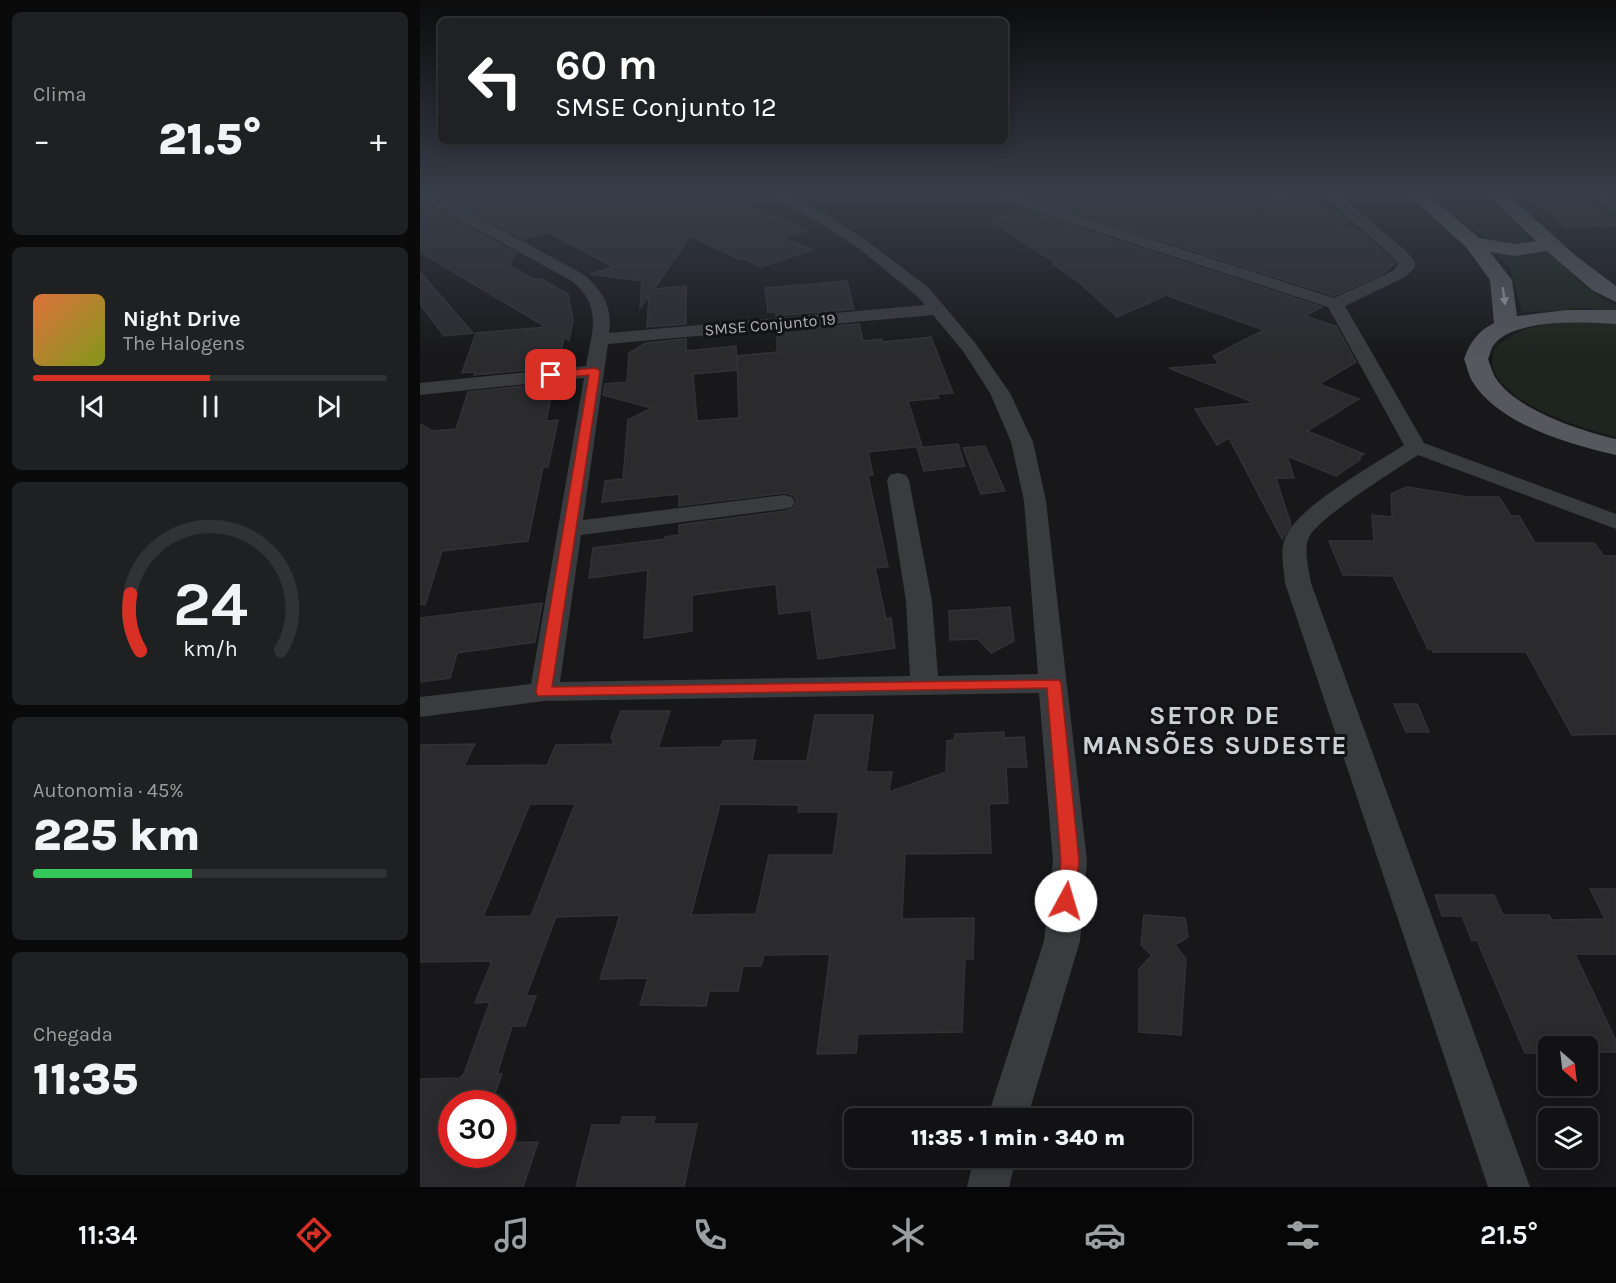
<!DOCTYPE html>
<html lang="pt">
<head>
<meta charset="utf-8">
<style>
  body { margin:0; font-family:Karla,sans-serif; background:#1f2022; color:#f1f3f6; height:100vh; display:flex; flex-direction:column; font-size:22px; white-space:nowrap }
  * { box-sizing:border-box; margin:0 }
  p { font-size:20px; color:#9c9ea0 }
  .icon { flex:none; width:33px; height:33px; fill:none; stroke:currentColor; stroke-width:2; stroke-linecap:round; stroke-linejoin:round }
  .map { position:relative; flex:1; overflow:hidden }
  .drawer { display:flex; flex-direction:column; gap:12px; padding:12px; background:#0a0a0b; width:420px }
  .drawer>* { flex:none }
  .hud { position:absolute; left:18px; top:18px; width:570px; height:126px; border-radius:9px; box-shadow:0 3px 15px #0003,0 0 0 2px #313234; background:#202124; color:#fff; overflow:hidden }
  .needle { width:39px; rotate:152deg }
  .fabs { position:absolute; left:1118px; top:1036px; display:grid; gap:12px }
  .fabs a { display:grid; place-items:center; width:60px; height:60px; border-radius:9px; background:#121214; box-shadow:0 3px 15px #0003,0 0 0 2px #313234; font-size:30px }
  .speed { position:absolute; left:18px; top:1090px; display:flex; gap:12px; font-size:30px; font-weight:700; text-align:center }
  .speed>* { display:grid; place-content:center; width:78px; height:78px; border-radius:50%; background:#121214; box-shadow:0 3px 15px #0003,0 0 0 2px #313234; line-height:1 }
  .speed .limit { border:9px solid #d22; background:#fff; color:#111 }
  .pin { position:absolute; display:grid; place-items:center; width:51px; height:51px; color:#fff; margin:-26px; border-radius:12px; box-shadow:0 3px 9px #0006 }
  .me { position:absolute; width:66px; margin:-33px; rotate:6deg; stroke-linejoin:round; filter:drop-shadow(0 0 4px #0008) }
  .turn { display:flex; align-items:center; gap:21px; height:126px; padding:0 18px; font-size:27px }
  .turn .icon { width:78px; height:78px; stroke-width:2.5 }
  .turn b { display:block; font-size:42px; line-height:51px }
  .big { font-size:45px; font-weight:800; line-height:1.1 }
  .drawer .widget { flex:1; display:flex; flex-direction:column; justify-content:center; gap:9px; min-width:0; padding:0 21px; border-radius:9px; background:#1f2022 }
  .drawer .dial { align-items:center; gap:0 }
  .dial svg { height:156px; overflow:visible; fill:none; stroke:#313234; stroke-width:7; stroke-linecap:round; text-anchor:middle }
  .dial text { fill:#f1f3f6; stroke:none }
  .song { display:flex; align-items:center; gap:18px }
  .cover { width:72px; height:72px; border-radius:9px; background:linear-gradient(135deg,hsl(20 70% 55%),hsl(70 70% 35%)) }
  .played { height:6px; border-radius:3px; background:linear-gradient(90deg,#d93025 50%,#313234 50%) }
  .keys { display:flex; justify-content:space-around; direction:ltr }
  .heat { display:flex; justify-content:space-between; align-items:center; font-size:33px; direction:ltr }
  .charge { height:9px; border-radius:4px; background:linear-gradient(90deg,#34c759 45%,#313234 0) }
  .trip { position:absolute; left:424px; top:1108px; width:348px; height:60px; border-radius:9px; background:#121214; box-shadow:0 3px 15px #0003,0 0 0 2px #313234; font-weight:800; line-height:60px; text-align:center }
  .menu { display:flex; height:96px; justify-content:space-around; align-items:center; background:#070708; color:#9c9ea0 }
  .menu .icon { width:42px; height:42px }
  .menu .current { color:#d93025 }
  .menu b { font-size:27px; color:#f1f3f6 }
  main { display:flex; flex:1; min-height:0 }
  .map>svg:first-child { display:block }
</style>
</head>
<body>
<main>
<section class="drawer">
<div class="widget"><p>Clima</p>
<div class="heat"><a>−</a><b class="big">21.5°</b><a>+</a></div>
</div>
<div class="widget">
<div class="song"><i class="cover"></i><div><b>Night Drive</b><p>The Halogens</p></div></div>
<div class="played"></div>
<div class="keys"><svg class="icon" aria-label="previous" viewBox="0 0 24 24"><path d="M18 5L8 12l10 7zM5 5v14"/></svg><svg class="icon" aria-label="pause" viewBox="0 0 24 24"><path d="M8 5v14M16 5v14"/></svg><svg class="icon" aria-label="next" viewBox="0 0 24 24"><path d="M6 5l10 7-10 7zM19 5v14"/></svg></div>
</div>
<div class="widget dial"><svg viewBox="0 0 100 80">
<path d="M14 69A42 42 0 1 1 86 69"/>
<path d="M14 69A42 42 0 0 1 9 40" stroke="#d93025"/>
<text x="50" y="56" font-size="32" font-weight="700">24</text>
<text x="50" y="72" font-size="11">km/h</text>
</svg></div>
<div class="widget"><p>Autonomia · 45%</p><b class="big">225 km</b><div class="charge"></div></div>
<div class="widget"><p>Chegada</p><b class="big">11:35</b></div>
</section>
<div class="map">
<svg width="1196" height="1187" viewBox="0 0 1196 1187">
  <rect width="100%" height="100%" fill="#18181a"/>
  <g fill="#1e251e">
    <path d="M1003,191h62l38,38 7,14c-10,3 -18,4 -28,2 -20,-5 -61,-40 -79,-54z"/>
    <path d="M1069,251l24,3 40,-3c18,24 36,41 63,55v5l-35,-3 -59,5 -12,-46z"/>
    <path d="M1154,321l42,1v115c-34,-9 -111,-32 -123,-69 -2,-5 1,-13 1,-19 26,-24 46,-24 80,-28z"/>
  </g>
  <g fill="#2b2b2e" stroke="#323236" stroke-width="1.5" fill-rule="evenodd">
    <polygon points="14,191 293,191 388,230 364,238 392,250 341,267 325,259 319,259 270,236 234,289 266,286 266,324 227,327 229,296 220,308 222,281 170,274 194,267 127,232 103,239"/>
    <polygon points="657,191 860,191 832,203 830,208 834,212 845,212 888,191 897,191 905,199 895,204 924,217 929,221 920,225 940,231 976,263 962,274 914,296 624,203"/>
    <polygon points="1101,191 1156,191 1196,221 1196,225 1146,227"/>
    <polygon points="0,201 96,253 89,265 112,279 121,279 148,294 153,321 149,340 144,337 138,367 54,375 55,372 42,373 56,333 126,327 0,252"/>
    <polygon points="603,210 902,307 885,316 916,326 936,362 899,384 939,399 887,431 944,454 938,458 941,459 916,476 867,456 874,478 856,478 871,525 862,539 809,438 797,445 775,409 835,403 749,368 799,364 793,356 844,330 746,295 697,317 660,283 633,264 636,263 570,221"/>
    <polygon points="0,272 53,333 24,336 0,304"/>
    <polygon points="427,281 434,309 356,316 356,312 348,312 345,288"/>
    <polygon points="439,324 443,341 462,339 463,342 511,337 533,393 517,394 519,398 488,401 502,446 448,452 453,475 448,476 468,567 455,568 466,619 471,618 475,648 398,659 391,610 359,614 356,584 272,595 272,631 224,638 228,570 169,578 173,548 245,539 245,537 259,535 259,525 365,511 374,508 377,501 373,495 364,493 259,506 259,494 182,502 185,481 203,479 208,420 232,408 183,395 185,384 207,382 209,353 226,343 266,339 266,351 316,346 317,370 273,374 277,421 319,418 317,356 357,352 357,331"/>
    <polygon points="134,383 126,421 138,420 128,467 123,467 108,541 22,551 5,605 0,604 0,424 13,431 36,429 48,392"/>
    <polygon points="538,444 545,466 504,471 497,448"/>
    <polygon points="565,446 585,491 561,494 543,448"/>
    <polygon points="987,487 1048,497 1079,497 1091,516 1099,516 1115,543 1174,543 1184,556 1196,556 1196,734 1152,735 1106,652 1013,652 1012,649 1008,649 973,576 923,575 909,541 954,541 952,515 972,517 971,494"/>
    <polygon points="122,603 115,642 37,653 30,678 0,682 0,618"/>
    <polygon points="590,607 594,641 571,653 558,639 530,640 529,611"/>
    <polygon points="974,704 997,704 1009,732 986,732"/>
    <path d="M201,711h49l-12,37 63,-1 2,-6 33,-1 -4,21h55l8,-46h58l-7,57h26l-3,20 57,-20 1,-31 7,-1 1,-6 49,-2v6l20,-1 3,30h-21l2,36 -19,1 2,49 -86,1 -3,65 72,-1 -1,41h-8l-3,73 -104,2 -2,19 -39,1 13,-100 -66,1 -3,11h-18l-5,25h-29l-3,15 -66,-1 8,-27 -48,1 20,-64 -64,2 -30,79h10l-11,30h-13l-15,48h5l-11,30h-39v51h50v-12l36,-1 -15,45h-103v-108l40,-1 4,-4 26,-72 -15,1 17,-42 -72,1v-217l55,-1 -11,22 83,-1 9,-20 58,-1 -3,-7zM110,804h45l-44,112 -48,1zM300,804l79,1 -1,7h41l-6,43h-64l-13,59 -65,1z"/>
    <polygon points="1170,889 1196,889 1196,954 1155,954 1196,1041 1196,1052 1167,1052 1167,1047 1128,1047 1128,1053 1105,1053 1057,940 1052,941 1042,916 1022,916 1015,895 1074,895 1083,915 1129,915 1132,920 1185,919"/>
    <polygon points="724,915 765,918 768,937 755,945 766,959 761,1035 719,1032 719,969 732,955 721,945"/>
    <polygon points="202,1117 235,1117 233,1124 277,1124 264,1187 156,1187 172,1125 201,1125"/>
  </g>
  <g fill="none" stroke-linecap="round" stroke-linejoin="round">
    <g fill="#393b3e" fill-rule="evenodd">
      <path d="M0,191h9l154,83c20,16 30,34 26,59l316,-28 -8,-9 -60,-49 -44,-28 -55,-28h18l47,22 44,28 62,47 47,56 34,49 23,49 13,59 41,360 -7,80 -53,178h-40l57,-178 9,-80 -14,-168 -495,8 -124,16v-20l111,-13 53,-306 -164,17v-12l166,-17c6,-35 17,-59 -14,-85l-152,-83zM513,315l30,36 27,42 21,49 13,59 14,173 -100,2 -6,-75 -23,-121 -3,-5 -8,-2 -8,2 -3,5 19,121 4,75 -350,6 21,-147 203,-26 8,-2 3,-5 -3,-5 -8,-2 -201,25 25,-176z"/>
      <path d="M560,191h21l333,107 59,-27 6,-8 -80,-72h15l71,59 10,12v5l-10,10 -60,29 79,137 192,71v15l-198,-74c-21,14 -99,62 -109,82 -6,12 0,33 2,46l219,604h-42l-203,-604c-1,-14 -6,-34 1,-47 14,-31 88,-71 118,-91l-76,-138 -346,-113z"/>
      <polygon points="866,191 886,191 844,210 834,210 832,207 834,204"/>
      <polygon points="1163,191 1179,191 1196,203 1196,213"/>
      <polygon points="554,1158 596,1158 589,1187 547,1187"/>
    </g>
    <path fill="#55585d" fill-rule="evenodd" d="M984,191h20l55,47 36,6 21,-3 -52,-50h20l72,65 40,30v16l-24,-12 -45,-39 -32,5 -25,-4 22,28 5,36 49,-6h50v14c-30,-2 -105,-6 -123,22 -2,3 -3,9 -5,13 2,6 4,12 7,18 19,32 86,54 121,62v16c-47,-11 -117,-30 -144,-74 -4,-7 -5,-15 -8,-22 6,-17 14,-28 30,-36l-4,-43 -24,-33z"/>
  </g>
  <defs><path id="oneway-solid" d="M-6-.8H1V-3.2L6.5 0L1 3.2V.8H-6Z" transform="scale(1.5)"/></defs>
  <use fill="#9a9fa7" href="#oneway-solid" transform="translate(1084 296) rotate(82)"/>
  <linearGradient id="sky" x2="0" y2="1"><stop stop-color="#0d0d0e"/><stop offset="0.54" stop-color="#373d49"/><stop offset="1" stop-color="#373d49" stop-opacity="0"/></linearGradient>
  <rect width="1196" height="357" fill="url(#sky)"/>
  <polygon fill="#d93025" stroke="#8d1f18" stroke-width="1.5" points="175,368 180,371 132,687 639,680 641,683 659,861 655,901 652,906 646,909 639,906 637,901 641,861 627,688 118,696 116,692 169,375 131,379 126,375 131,372"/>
  <g text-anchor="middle" stroke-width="6" stroke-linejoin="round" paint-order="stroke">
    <g font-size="16" fill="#abb1b9" stroke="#131315">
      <text transform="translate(350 324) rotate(-5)" y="6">SMSE Conjunto 19</text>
    </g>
    <g font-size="26" font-weight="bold" letter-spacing="1.5" fill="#cbd0d5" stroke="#131315">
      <text x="795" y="724">SETOR DE<tspan x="795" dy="30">MANSÕES SUDESTE</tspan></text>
    </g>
  </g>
</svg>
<div class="fabs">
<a><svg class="needle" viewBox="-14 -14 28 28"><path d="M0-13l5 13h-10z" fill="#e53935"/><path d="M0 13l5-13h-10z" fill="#9c9ea0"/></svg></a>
<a><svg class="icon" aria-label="layers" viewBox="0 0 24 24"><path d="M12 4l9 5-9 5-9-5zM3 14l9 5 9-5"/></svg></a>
</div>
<div class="speed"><div class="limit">30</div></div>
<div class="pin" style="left:131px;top:375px;background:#d93025"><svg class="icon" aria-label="arrive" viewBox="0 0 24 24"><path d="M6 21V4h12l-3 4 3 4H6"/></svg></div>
<svg class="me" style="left:646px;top:901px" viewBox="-20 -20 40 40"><circle r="19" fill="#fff"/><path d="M0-13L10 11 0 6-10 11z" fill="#d93025"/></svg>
<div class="trip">11:35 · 1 min · 340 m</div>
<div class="hud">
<div class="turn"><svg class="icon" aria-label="left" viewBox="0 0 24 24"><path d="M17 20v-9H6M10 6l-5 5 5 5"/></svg><div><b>60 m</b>SMSE Conjunto 12</div></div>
</div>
</div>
</main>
<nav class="menu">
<b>11:34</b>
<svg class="icon current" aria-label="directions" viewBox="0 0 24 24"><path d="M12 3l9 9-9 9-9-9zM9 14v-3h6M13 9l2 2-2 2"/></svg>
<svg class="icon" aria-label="music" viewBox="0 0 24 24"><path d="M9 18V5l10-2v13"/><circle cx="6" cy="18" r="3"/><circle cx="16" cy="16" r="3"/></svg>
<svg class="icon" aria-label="phone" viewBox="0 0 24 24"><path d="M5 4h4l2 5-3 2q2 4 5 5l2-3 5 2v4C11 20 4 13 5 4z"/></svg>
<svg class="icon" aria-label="climate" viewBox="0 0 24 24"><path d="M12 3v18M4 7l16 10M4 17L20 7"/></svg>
<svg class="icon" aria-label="car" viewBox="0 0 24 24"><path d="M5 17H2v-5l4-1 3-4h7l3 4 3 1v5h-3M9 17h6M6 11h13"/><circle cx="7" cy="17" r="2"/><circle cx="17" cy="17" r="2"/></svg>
<svg class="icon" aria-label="filters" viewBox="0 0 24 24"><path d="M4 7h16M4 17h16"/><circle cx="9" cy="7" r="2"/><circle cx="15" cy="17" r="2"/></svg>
<b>21.5°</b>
</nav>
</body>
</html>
